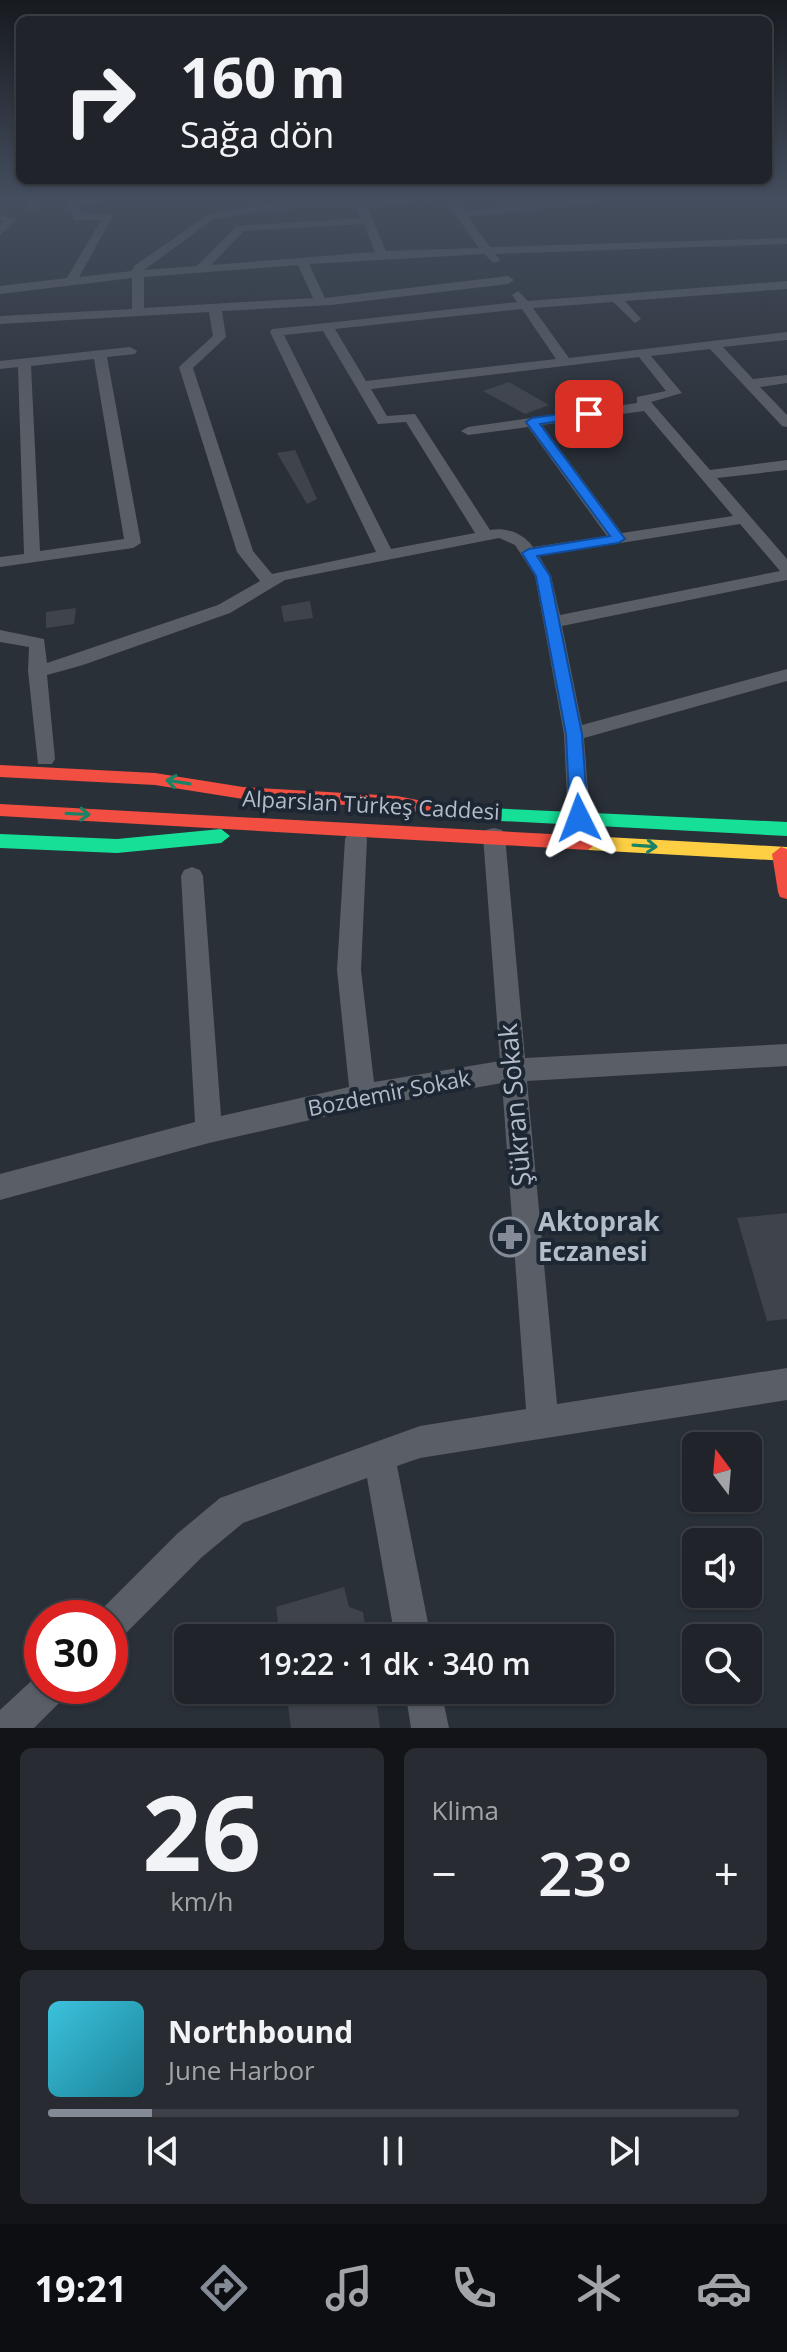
<!DOCTYPE html>
<html lang="tr">
<head>
<meta charset="utf-8">
<style>
  body { margin:0; font-family:"Open Sans",sans-serif; background:#282c32; color:#f1f3f6; height:100vh; display:flex; flex-direction:column; font-size:30px; white-space:nowrap }
  * { box-sizing:border-box; margin:0 }
  p { font-size:26px; color:#a2a4a8 }
  .icon { flex:none; width:44px; height:44px; fill:none; stroke:currentColor; stroke-width:2; stroke-linecap:round; stroke-linejoin:round }
  .map { position:relative; height:1728px; overflow:hidden }
  .drawer { display:flex; flex-direction:column; gap:20px; padding:20px; background:#121417; flex:1 }
  .drawer>* { flex:none }
  .hud { position:absolute; left:16px; top:16px; width:756px; height:168px; border-radius:12px; box-shadow:0 2px 6px #0004,0 0 0 2px #3d4147; background:#20242a; color:#f1f3f6; overflow:hidden }
  .needle { width:52px; rotate:344deg }
  .tools { position:absolute; left:682px; top:1432px; display:grid; gap:16px }
  .tools a { display:grid; place-items:center; width:80px; height:80px; border-radius:12px; background:#20242a; box-shadow:0 2px 6px #0004,0 0 0 2px #3d4147; font-size:40px }
  .speed { position:absolute; left:24px; top:1600px; display:flex; gap:16px; font-size:40px; font-weight:700; text-align:center }
  .speed>* { display:grid; place-content:center; width:104px; height:104px; border-radius:50%; background:#20242a; box-shadow:0 2px 6px #0004,0 0 0 2px #3d4147; line-height:1 }
  .speed .limit { border:12px solid #d22; background:#fff; color:#111 }
  .pin { position:absolute; display:grid; place-items:center; width:68px; height:68px; color:#fff; margin:-34px; border-radius:16px; box-shadow:0 4px 12px #0006 }
  .me { position:absolute; width:88px; margin:-44px; rotate:357deg; stroke-linejoin:round; filter:drop-shadow(0 0 6px #0008) }
  .turn { display:flex; align-items:center; gap:28px; height:168px; padding:0 32px; font-size:36px }
  .turn .icon { width:104px; height:104px; stroke-width:2.5 }
  .turn b { display:block; font-size:56px; line-height:68px }
  .big { font-size:60px; font-weight:600; line-height:1.1 }
  .drawer .card { flex:1; display:flex; flex-direction:column; justify-content:center; gap:12px; min-width:0; padding:0 28px; border-radius:12px; background:#282c32 }
  .drawer .dial { align-items:center; gap:0 }
  .dial b { font-size:104px; line-height:1 }
  .song { display:flex; align-items:center; gap:24px }
  .cover { width:96px; height:96px; border-radius:12px; background:linear-gradient(135deg,hsl(190 70% 55%),hsl(190 70% 35%)) }
  .played { height:8px; border-radius:4px; background:linear-gradient(90deg,#848b96 15%,#3d4147 15%) }
  .keys { display:flex; justify-content:space-around; direction:ltr }
  .heat { display:flex; justify-content:space-between; align-items:center; font-size:44px; direction:ltr }
  .drawer .tiles { flex:1; display:grid; gap:20px; grid-template-columns:1fr 1fr }
  .card:last-child { grid-column:span 2 }
  .trip { position:absolute; left:174px; top:1624px; width:440px; height:80px; border-radius:12px; background:#20242a; box-shadow:0 2px 6px #0004,0 0 0 2px #3d4147; font-weight:600; line-height:80px; text-align:center }
  .menu { display:flex; height:128px; justify-content:space-around; align-items:center; background:#0d0e11; color:#a2a4a8 }
  .menu .icon { width:56px; height:56px }
  .menu .on { color:#848b96 }
  .menu b { font-size:36px; color:#f1f3f6 }
  .map>svg:first-child { display:block }
</style>
</head>
<body>
<div class="map">
<svg width="787" height="1728" viewBox="0 0 787 1728">
  <rect width="100%" height="100%" fill="#2a3038"/>
  <g fill="#3f444c">
    <polygon points="509,382 549,405 525,414 483,391"/>
    <polygon points="295,450 317,499 307,504 277,453"/>
    <polygon points="310,601 313,618 284,622 281,606"/>
    <polygon points="76,608 74,624 46,628 46,612"/>
    <polygon points="787,1213 787,1319 767,1321 737,1218"/>
    <polygon points="344,1587 349,1607 363,1612 367,1638 280,1638 276,1607"/>
    <polygon points="286,1690 375,1690 380,1728 291,1728"/>
  </g>
  <g fill="none" stroke-linecap="round" stroke-linejoin="round">
    <g fill="#5a5e66" fill-rule="evenodd">
      <polygon points="26,200 36,200 38,211 30,211"/>
      <path d="M67,200h37l-25,5 3,10 26,-2 5,3 -34,61 53,-6 2,-5 75,-52 57,-10 175,-4 -74,7 19,44 93,-3 -34,-48h11l7,11 105,-11h42l-142,17 22,30 297,-9v6l-292,10 5,6 -6,3 -10,-9 -175,10 16,34 183,-22 6,4 -6,4 -177,21 -109,6 4,26 -33,31 60,183 19,23 104,-22 -106,-220 2,-3 245,-27 -5,-7 6,-4 10,10 259,-20v8l-162,12 16,18 -6,4 -22,-21 -80,6 36,50 218,-26v8l-64,7 30,32 34,-4v8l-27,4 27,28v12l-5,-1 -72,-77 -59,7 31,37 -31,9 59,68 77,-10v10l-70,8 70,81v21l-225,46 20,99 205,-56v12l-203,57 6,80 -4,6h-14l-4,-6 -4,-84 -29,-158 -20,-31 -16,-7 -214,42 -55,33 -147,52 -36,10 8,84 -3,5h-14l-10,-93 1,-24 -29,-5v-12l44,9 3,24 171,-58 42,-24 -23,-29 -58,-185 34,-31 -4,-24 -209,12v-8l132,-7v-31l-132,16v-8l67,-8 34,-58h-27zM355,205l6,13 -124,8 -40,40 -53,4 68,-50 54,-10zM364,224l11,28 -164,13 33,-34zM298,265l15,33 -169,10v-31zM522,309l34,50 -190,22 -31,-52zM323,331l55,93 28,-2 69,111 -84,16 -107,-214zM639,357l27,34 -29,6v6l-169,24 -7,4 7,4 60,-8 79,109 -74,11c-10,-14 -27,-20 -43,-17l-75,-116 -28,2 -16,-27zM644,411l89,105 -111,17 -80,-108zM740,524l40,47 -220,44 -9,-39 -12,-20z"/>
      <polygon points="0,214 16,220 0,235 0,225 4,221 0,220"/>
      <path d="M130,347l7,4 -2,3 -28,3 34,186 -8,5 -133,19v-10l24,-3 -6,-187 -18,2v-8zM94,359l30,180 -84,12 -9,-185z"/>
      <polygon points="494,828 502,830 505,836 525,1058 787,1044 787,1066 527,1081 557,1404 787,1368 787,1400 420,1458 397,1466 431,1638 395,1638 367,1478 243,1523 202,1557 122,1637 110,1643 110,1618 95,1618 98,1613 178,1533 220,1498 420,1426 526,1409 502,1083 363,1108 209,1143 0,1200 0,1174 195,1122 181,876 184,870 192,867 200,870 203,876 221,1116 349,1087 337,970 345,839 348,833 364,833 367,839 361,970 374,1082 500,1061 483,836 486,830"/>
      <polygon points="42,1671 42,1686 68,1686 63,1699 34,1728 0,1728 0,1710"/>
      <polygon points="405,1690 441,1690 449,1728 411,1728"/>
    </g>
    <g fill="#16e098" fill-rule="evenodd">
      <polygon points="425,805 787,822 787,836 425,817 416,811"/>
      <polygon points="221,829 230,836 221,843 117,853 0,848 0,834 117,839"/>
    </g>
    <polygon fill="#ffcf43" fill-rule="evenodd" points="588,836 787,847 787,861 588,850 579,843"/>
    <g fill="#f24e42" fill-rule="evenodd">
      <polygon points="0,765 155,773 243,787 397,796 443,805 452,811 443,817 397,808 243,799 155,785 0,777"/>
      <polygon points="0,804 588,836 597,843 588,850 0,816"/>
      <polygon points="781,847 787,849 787,899 780,897 778,892 772,854"/>
    </g>
  </g>
  <defs><path id="oneway-shaft" d="M-6 0H5M1.5-3L5.5 0L1.5 3" fill="none" stroke-width="1.6" stroke-linecap="round" stroke-linejoin="round" transform="scale(2)"/></defs>
  <g stroke="#1a8366">
    <use href="#oneway-shaft" transform="translate(178 782) rotate(-171)"/>
    <use href="#oneway-shaft" transform="translate(78 814) rotate(3)"/>
    <use href="#oneway-shaft" transform="translate(645 846) rotate(4)"/>
  </g>
  <linearGradient id="sky" x2="0" y2="1"><stop stop-color="#171a1f"/><stop offset="0.45" stop-color="#444e5e"/><stop offset="1" stop-color="#444e5e" stop-opacity="0"/></linearGradient>
  <rect width="787" height="442" fill="url(#sky)"/>
  <polygon fill="#1a73e8" stroke="#114b97" stroke-width="2" points="589,410 594,411 594,416 540,424 625,539 618,543 537,556 550,576 582,734 588,818 579,825 570,818 566,734 536,576 522,553 529,549 610,536 526,422 532,418"/>
  <defs>
    <g id="pharmacy-ring" transform="scale(2)"><circle r="9.5" fill="#1d2633" stroke="#848b96" stroke-width="1.5"/><path d="M-2-6h4v4h4v4h-4v4h-4v-4h-4v-4h4Z" fill="#848b96"/></g>
  </defs>
  <g fill-rule="evenodd">
    <use href="#pharmacy-ring" x="510" y="1237"/>
  </g>
  <g text-anchor="middle" stroke-width="8" stroke-linejoin="round" paint-order="stroke">
    <g font-size="22" fill="#b4bcc9" stroke="#1d2633">
      <text transform="translate(371 805) rotate(3)" y="8">Alparslan Türkeş Caddesi</text>
      <text transform="translate(389 1093) rotate(-11)" y="8">Bozdemir Sokak</text>
    </g>
    <g font-size="26" fill="#b4bcc9" stroke="#1d2633">
      <text transform="translate(515 1105) rotate(-95)" y="9">Şükran Sokak</text>
    </g>
    <g font-size="26" font-weight="bold" fill="#b4bcc9" stroke="#1d2633" text-anchor="start">
      <text x="538" y="1231">Aktoprak<tspan x="538" dy="30">Eczanesi</tspan></text>
    </g>
  </g>
</svg>
<div class="tools">
<a><svg class="needle" viewBox="-14 -14 28 28"><path d="M0-13l5 13h-10z" fill="#e53935"/><path d="M0 13l5-13h-10z" fill="#a2a4a8"/></svg></a>
<a><svg class="icon" aria-label="sound" viewBox="0 0 24 24"><path d="M4 9h4l5-4v14l-5-4H4zM17 9q2 3 0 6"/></svg></a>
<a><svg class="icon" aria-label="search" viewBox="0 0 24 24"><circle cx="10" cy="10" r="6"/><path d="M15 15l6 6"/></svg></a>
</div>
<div class="speed"><div class="limit">30</div></div>
<div class="pin" style="left:589px;top:414px;background:#d93025"><svg class="icon" aria-label="arrive" viewBox="0 0 24 24"><path d="M6 21V4h12l-3 4 3 4H6"/></svg></div>
<svg class="me" style="left:579px;top:818px" viewBox="-20 -20 40 40"><path d="M0-17L14 15 0 8-14 15z" fill="#1a73e8" stroke="#fff" stroke-width="4"/></svg>
<div class="trip">19:22 · 1 dk · 340 m</div>
<div class="hud">
<div class="turn"><svg class="icon" aria-label="right" viewBox="0 0 24 24"><path d="M7 20v-9h11M14 6l5 5-5 5"/></svg><div><b>160 m</b>Sağa dön</div></div>
</div>
</div>
<section class="drawer">
<div class="tiles">
<div class="card dial"><b>26</b><p>km/h</p></div>
<div class="card"><p>Klima</p>
<div class="heat"><a>−</a><b class="big">23°</b><a>+</a></div>
</div>
<div class="card">
<div class="song"><i class="cover"></i><div><b>Northbound</b><p>June Harbor</p></div></div>
<div class="played"></div>
<div class="keys"><svg class="icon" aria-label="previous" viewBox="0 0 24 24"><path d="M18 5L8 12l10 7zM5 5v14"/></svg><svg class="icon" aria-label="pause" viewBox="0 0 24 24"><path d="M8 5v14M16 5v14"/></svg><svg class="icon" aria-label="next" viewBox="0 0 24 24"><path d="M6 5l10 7-10 7zM19 5v14"/></svg></div>
</div>
</div>
</section>
<nav class="menu">
<b>19:21</b>
<svg class="icon on" aria-label="directions" viewBox="0 0 24 24"><path d="M12 3l9 9-9 9-9-9zM9 14v-3h6M13 9l2 2-2 2"/></svg>
<svg class="icon" aria-label="music" viewBox="0 0 24 24"><path d="M9 18V5l10-2v13"/><circle cx="6" cy="18" r="3"/><circle cx="16" cy="16" r="3"/></svg>
<svg class="icon" aria-label="phone" viewBox="0 0 24 24"><path d="M5 4h4l2 5-3 2q2 4 5 5l2-3 5 2v4C11 20 4 13 5 4z"/></svg>
<svg class="icon" aria-label="climate" viewBox="0 0 24 24"><path d="M12 3v18M4 7l16 10M4 17L20 7"/></svg>
<svg class="icon" aria-label="car" viewBox="0 0 24 24"><path d="M5 17H2v-5l4-1 3-4h7l3 4 3 1v5h-3M9 17h6M6 11h13"/><circle cx="7" cy="17" r="2"/><circle cx="17" cy="17" r="2"/></svg>
</nav>
</body>
</html>
